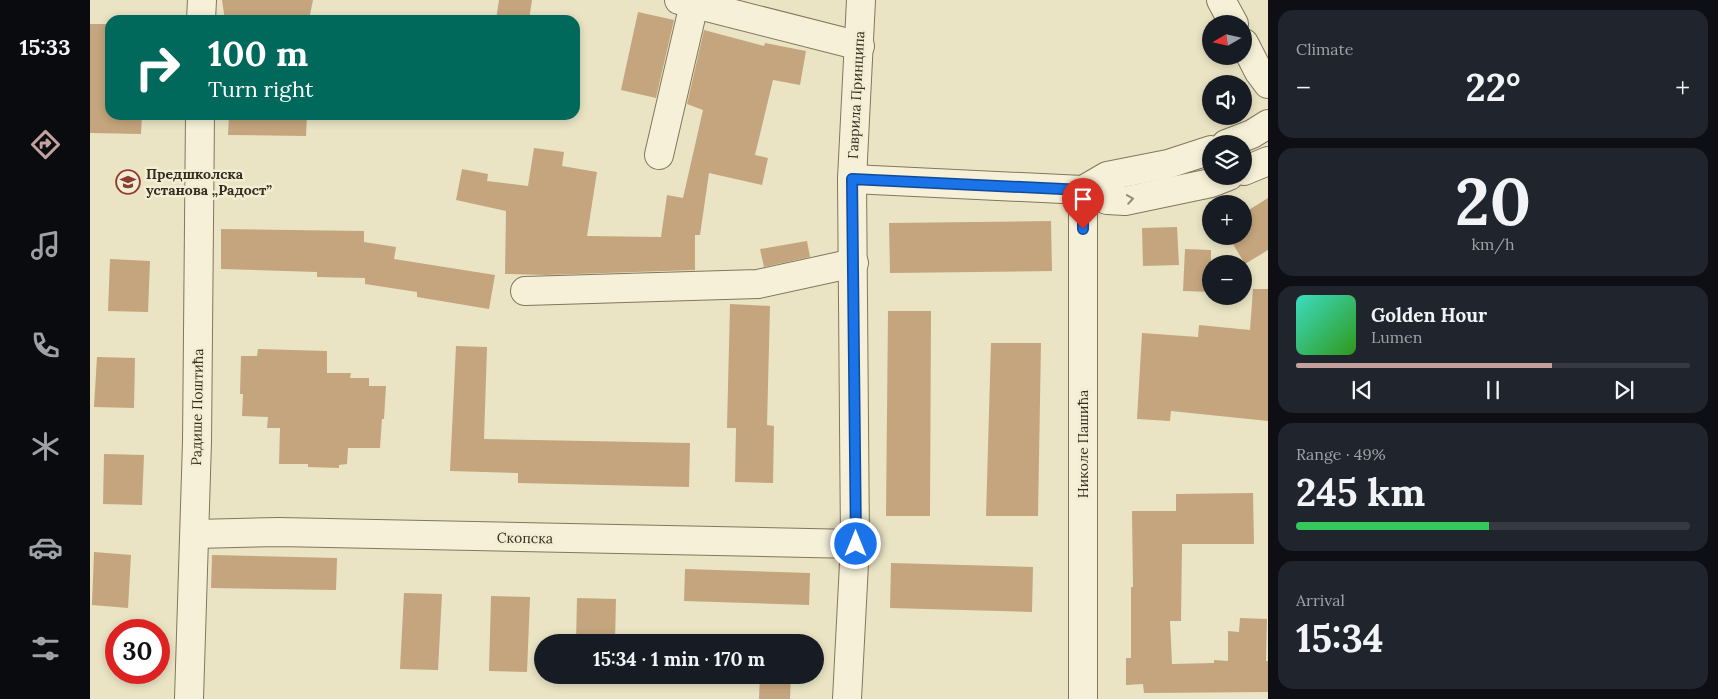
<!DOCTYPE html>
<html lang="en">
<head>
<meta charset="utf-8">
<style>
  body { margin:0; font-family:Lora,serif; background:#20242c; color:#f1f3f6; height:100vh; display:flex; flex-direction:column; font-size:19px; white-space:nowrap }
  * { box-sizing:border-box; margin:0 }
  p { font-size:16px; color:#9ea1a6 }
  .icon { flex:none; width:28px; height:28px; fill:none; stroke:currentColor; stroke-width:2; stroke-linecap:round; stroke-linejoin:round }
  .map { position:relative; flex:1; overflow:hidden }
  .details { display:flex; flex-direction:column; gap:10px; padding:10px; background:#0d0f14; width:450px }
  .details>* { flex:none }
  .top-card { position:absolute; left:15px; top:15px; width:475px; height:105px; border-radius:15px; box-shadow:0 2px 8px #0003; background:#00695c; color:#fff; overflow:hidden }
  .needle { width:32px; rotate:261deg }
  .tools { position:absolute; left:1112px; top:15px; display:grid; gap:10px }
  .tools a { display:grid; place-items:center; width:50px; height:50px; border-radius:50%; background:#171b24; box-shadow:0 2px 8px #0003; font-size:25px }
  .speed { position:absolute; left:15px; top:619px; display:flex; gap:10px; font-size:25px; font-weight:700; text-align:center }
  .speed>* { display:grid; place-content:center; width:65px; height:65px; border-radius:50%; background:#171b24; box-shadow:0 2px 8px #0003; line-height:1 }
  .speed .limit { border:8px solid #d22; background:#fff; color:#111 }
  .pin { position:absolute; display:grid; place-items:center; width:42px; height:42px; color:#fff; margin:-51px -21px; border-radius:50% 50% 50% 0; rotate:-45deg; box-shadow:0 0 5px #0007 }
  .pin .icon { rotate:45deg }
  .me { position:absolute; width:55px; margin:-28px; rotate:0deg; stroke-linejoin:round; filter:drop-shadow(0 0 4px #0008) }
  .turn { display:flex; align-items:center; gap:18px; height:105px; padding:0 20px; font-size:22px }
  .turn .icon { width:65px; height:65px; stroke-width:2.5 }
  .turn b { display:block; font-size:35px; line-height:42px }
  .big { font-size:38px; font-weight:700; line-height:1.1 }
  .details .tile { flex:1; display:flex; flex-direction:column; justify-content:center; gap:8px; min-width:0; padding:0 18px; border-radius:15px; background:#20242c }
  .details .dial { align-items:center; gap:0 }
  .dial b { font-size:65px; line-height:1 }
  .song { display:flex; align-items:center; gap:15px }
  .cover { width:60px; height:60px; border-radius:8px; background:linear-gradient(135deg,hsl(170 70% 55%),hsl(110 70% 35%)) }
  .played { height:5px; border-radius:2px; background:linear-gradient(90deg,#c4a19e 65%,#363941 65%) }
  .keys { display:flex; justify-content:space-around; direction:ltr }
  .heat { display:flex; justify-content:space-between; align-items:center; font-size:28px; direction:ltr }
  .charge { height:8px; border-radius:4px; background:linear-gradient(90deg,#34c759 49%,#363941 0) }
  .trip { position:absolute; left:444px; top:634px; width:290px; height:50px; border-radius:25px; background:#171b24; box-shadow:0 2px 8px #0003; font-weight:700; line-height:50px; text-align:center }
  main { display:flex; flex:1; min-height:0 }
  .tabs { display:flex; flex-direction:column; width:90px; justify-content:space-around; align-items:center; background:#090b0e; color:#9ea1a6 }
  .tabs .icon { width:35px; height:35px }
  .tabs .current { color:#c4a19e }
  .tabs b { font-size:22px; color:#f1f3f6 }
  .map>svg:first-child { display:block }
</style>
</head>
<body>
<main>
<nav class="tabs">
<b>15:33</b>
<svg class="icon current" aria-label="directions" viewBox="0 0 24 24"><path d="M12 3l9 9-9 9-9-9zM9 14v-3h6M13 9l2 2-2 2"/></svg>
<svg class="icon" aria-label="music" viewBox="0 0 24 24"><path d="M9 18V5l10-2v13"/><circle cx="6" cy="18" r="3"/><circle cx="16" cy="16" r="3"/></svg>
<svg class="icon" aria-label="phone" viewBox="0 0 24 24"><path d="M5 4h4l2 5-3 2q2 4 5 5l2-3 5 2v4C11 20 4 13 5 4z"/></svg>
<svg class="icon" aria-label="climate" viewBox="0 0 24 24"><path d="M12 3v18M4 7l16 10M4 17L20 7"/></svg>
<svg class="icon" aria-label="car" viewBox="0 0 24 24"><path d="M5 17H2v-5l4-1 3-4h7l3 4 3 1v5h-3M9 17h6M6 11h13"/><circle cx="7" cy="17" r="2"/><circle cx="17" cy="17" r="2"/></svg>
<svg class="icon" aria-label="filters" viewBox="0 0 24 24"><path d="M4 7h16M4 17h16"/><circle cx="9" cy="7" r="2"/><circle cx="15" cy="17" r="2"/></svg>
</nav>
<div class="map">
<svg width="1178" height="699" viewBox="0 0 1178 699">
  <rect width="100%" height="100%" fill="#eae4c4"/>
  <g fill="#c4a57d">
    <polygon points="132,0 223,0 219,20 135,20"/>
    <polygon points="409,0 442,0 439,20 406,20"/>
    <polygon points="548,12 584,20 566,98 531,90"/>
    <polygon points="0,24 20,24 20,115 52,115 51,134 0,133"/>
    <polygon points="614,30 674,46 675,43 716,51 710,85 683,80 665,155 678,158 672,185 619,173 610,235 605,235 605,270 456,275 415,274 416,211 366,200 372,169 398,174 397,181 438,186 444,148 474,152 472,166 507,172 497,236 571,237 577,195 593,198 613,110 597,104"/>
    <polygon points="139,115 217,115 216,136 138,135"/>
    <polygon points="1178,198 1178,250 1155,264 1138,236 1154,236 1154,213"/>
    <polygon points="961,221 962,271 800,273 799,223"/>
    <polygon points="1087,227 1089,265 1053,266 1052,228"/>
    <polygon points="131,229 274,231 274,242 306,247 304,259 405,275 399,309 327,297 327,292 275,284 275,278 227,277 227,272 131,269"/>
    <polygon points="717,241 720,257 674,267 670,249"/>
    <polygon points="1095,249 1121,250 1121,292 1093,291"/>
    <polygon points="20,259 60,261 58,312 18,311"/>
    <polygon points="1163,289 1178,289 1178,421 1081,411 1080,421 1047,419 1052,333 1108,337 1109,325 1160,330"/>
    <polygon points="640,304 680,306 677,425 684,426 683,483 645,482 646,428 637,428"/>
    <polygon points="798,311 841,311 840,516 796,516"/>
    <polygon points="901,343 951,343 948,516 896,516"/>
    <polygon points="366,346 397,347 394,439 600,443 599,487 428,483 428,473 360,471"/>
    <polygon points="168,349 237,351 237,373 261,373 260,378 279,378 279,386 296,386 294,419 292,419 290,448 258,448 257,464 249,465 249,468 218,467 218,464 189,464 190,428 177,428 178,417 152,416 153,394 150,394 151,356 167,356"/>
    <polygon points="7,357 45,358 44,408 4,407"/>
    <polygon points="14,454 54,455 52,505 13,504"/>
    <polygon points="1163,493 1164,544 1092,544 1091,621 1080,621 1082,664 1124,663 1124,660 1138,661 1138,631 1149,632 1150,618 1177,619 1176,661 1178,661 1178,692 1054,693 1053,684 1036,685 1036,658 1041,658 1041,587 1043,587 1042,511 1086,511 1086,494"/>
    <polygon points="4,552 41,555 38,608 2,605"/>
    <polygon points="122,555 247,558 246,590 121,588"/>
    <polygon points="801,563 943,567 942,612 800,608"/>
    <polygon points="595,569 720,573 719,605 594,601"/>
    <polygon points="314,593 352,594 348,670 310,669"/>
    <polygon points="401,596 440,597 437,672 399,671"/>
    <polygon points="487,598 526,599 525,642 486,642"/>
    <polygon points="670,675 701,675 700,699 669,699"/>
  </g>
  <g fill="none" stroke-linecap="round" stroke-linejoin="round">
    <g stroke="#83765c" stroke-width="30">
      <g id="minor">
        <polyline points="589,0 770,46"/>
        <polyline points="1131,0 1144,24"/>
        <polyline points="111,20 112,0"/>
        <polyline points="1154,43 1169,72 1178,84"/>
        <polyline points="1136,144 1162,134 1178,124"/>
        <polyline points="569,155 604,4"/>
        <polyline points="1154,171 1178,161"/>
        <polyline points="762,179 993,190 1017,200 1035,201 1121,183 1139,176"/>
        <polyline points="993,190 1017,176 1078,164 1121,150"/>
        <polyline points="435,291 668,284 764,263"/>
        <polyline points="105,534 189,532 765,544"/>
        <polyline points="99,699 107,442 110,115"/>
        <polyline points="757,699 765,544 762,179 771,0"/>
        <polyline points="993,699 993,190"/>
      </g>
    </g>
    <use href="#minor" stroke="#f5f0d7" stroke-width="28"/>
  </g>
  <defs><path id="oneway-chevron" d="M-2-3.5L2.5 0L-2 3.5" fill="none" stroke-width="1.6" stroke-linecap="round" stroke-linejoin="round" transform="scale(1.25)"/></defs>
  <use stroke="#948e7b" href="#oneway-chevron" transform="translate(1040 199) rotate(-9)"/>
  <g fill="none" stroke-linecap="round" stroke-linejoin="round">
    <g stroke="#114b97" stroke-width="12">
      <polyline id="route" points="766,544 762,179 993,190 993,229"/>
    </g>
    <use href="#route" stroke="#1a73e8" stroke-width="9"/>
  </g>
  <defs>
    <g id="school-ring" transform="scale(1.25)"><circle r="9.5" fill="#f2edd3" stroke="#8c3d32" stroke-width="1.5"/><path d="M0-5L7-2L0 1L-7-2ZM-4 1L0 2.5L4 1V4Q0 6-4 4Z" fill="#8c3d32"/></g>
  </defs>
  <g fill-rule="evenodd">
    <use href="#school-ring" x="38" y="182"/>
  </g>
  <g text-anchor="middle" stroke-width="5" stroke-linejoin="round" paint-order="stroke">
    <g font-size="14" fill="#342c1f" stroke="#f2edd3">
      <text transform="translate(766 95) rotate(-87)" y="5">Гаврила Принципа</text>
      <text transform="translate(107 407) rotate(-89)" y="5">Радише Поштића</text>
      <text transform="translate(993 444) rotate(-90)" y="5">Николе Пашића</text>
      <text transform="translate(435 538) rotate(1)" y="5">Скопска</text>
    </g>
    <g font-size="14" font-weight="bold" fill="#342c1f" stroke="#f2edd3" text-anchor="start">
      <text x="56" y="179">Предшколска<tspan x="56" dy="16">установа „Радост”</tspan></text>
    </g>
  </g>
</svg>
<div class="tools">
<a><svg class="needle" viewBox="-14 -14 28 28"><path d="M0-13l5 13h-10z" fill="#e53935"/><path d="M0 13l5-13h-10z" fill="#9ea1a6"/></svg></a>
<a><svg class="icon" aria-label="sound" viewBox="0 0 24 24"><path d="M4 9h4l5-4v14l-5-4H4zM17 9q2 3 0 6"/></svg></a>
<a><svg class="icon" aria-label="layers" viewBox="0 0 24 24"><path d="M12 4l9 5-9 5-9-5zM3 14l9 5 9-5"/></svg></a>
<a>+</a>
<a>−</a>
</div>
<div class="speed"><div class="limit">30</div></div>
<div class="pin" style="left:993px;top:229px;background:#d93025"><svg class="icon" aria-label="arrive" viewBox="0 0 24 24"><path d="M6 21V4h12l-3 4 3 4H6"/></svg></div>
<svg class="me" style="left:766px;top:544px" viewBox="-20 -20 40 40"><circle r="17" fill="#1a73e8" stroke="#fff" stroke-width="3"/><path d="M0-11L8 9 0 5-8 9z" fill="#fff"/></svg>
<div class="trip">15:34 · 1 min · 170 m</div>
<div class="top-card">
<div class="turn"><svg class="icon" aria-label="right" viewBox="0 0 24 24"><path d="M7 20v-9h11M14 6l5 5-5 5"/></svg><div><b>100 m</b>Turn right</div></div>
</div>
</div>
<section class="details">
<div class="tile"><p>Climate</p>
<div class="heat"><a>−</a><b class="big">22°</b><a>+</a></div>
</div>
<div class="tile dial"><b>20</b><p>km/h</p></div>
<div class="tile">
<div class="song"><i class="cover"></i><div><b>Golden Hour</b><p>Lumen</p></div></div>
<div class="played"></div>
<div class="keys"><svg class="icon" aria-label="previous" viewBox="0 0 24 24"><path d="M18 5L8 12l10 7zM5 5v14"/></svg><svg class="icon" aria-label="pause" viewBox="0 0 24 24"><path d="M8 5v14M16 5v14"/></svg><svg class="icon" aria-label="next" viewBox="0 0 24 24"><path d="M6 5l10 7-10 7zM19 5v14"/></svg></div>
</div>
<div class="tile"><p>Range · 49%</p><b class="big">245 km</b><div class="charge"></div></div>
<div class="tile"><p>Arrival</p><b class="big">15:34</b></div>
</section>
</main>
</body>
</html>
